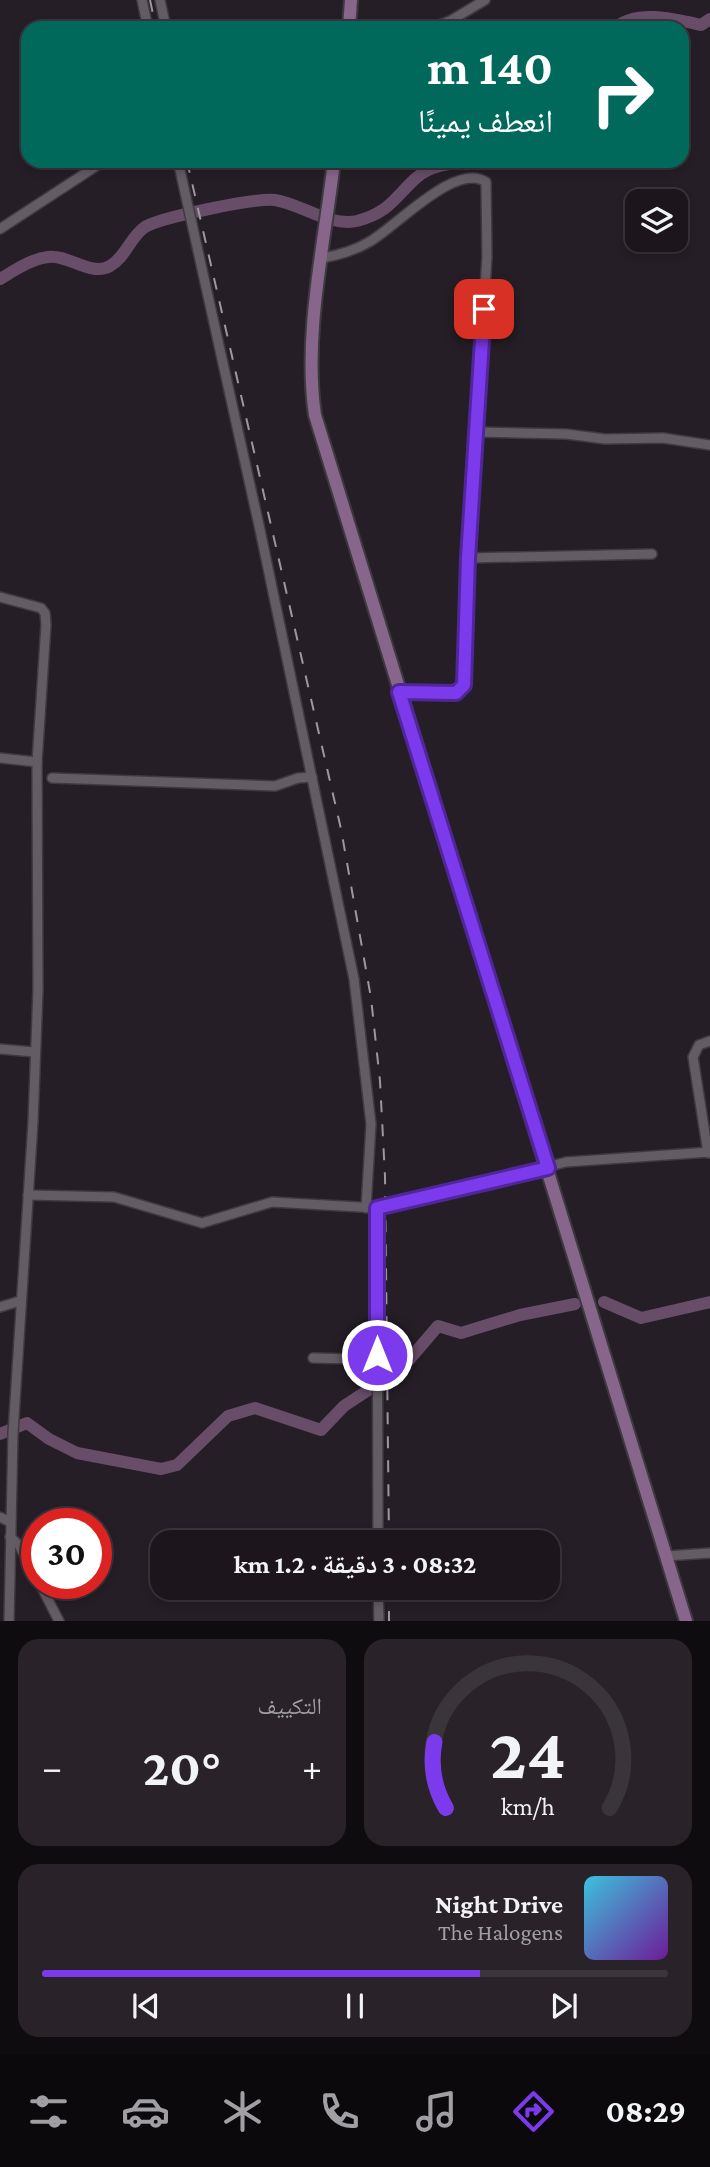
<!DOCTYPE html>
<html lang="ar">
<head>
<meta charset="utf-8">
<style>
  body { margin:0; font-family:"Crimson Pro","Noto Naskh Arabic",serif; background:#292329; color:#f1f3f6; direction:rtl; height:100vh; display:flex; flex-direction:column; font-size:26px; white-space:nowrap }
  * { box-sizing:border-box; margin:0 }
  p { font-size:23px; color:#a09fa3 }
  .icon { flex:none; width:38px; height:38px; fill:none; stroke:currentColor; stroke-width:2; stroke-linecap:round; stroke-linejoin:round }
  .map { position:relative; height:1621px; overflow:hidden; direction:ltr }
  .panel { display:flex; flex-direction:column; gap:18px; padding:18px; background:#0f0c0f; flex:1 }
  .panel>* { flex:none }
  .top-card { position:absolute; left:21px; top:21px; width:668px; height:147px; border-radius:21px; box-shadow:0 4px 10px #0003,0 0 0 2px #3a353b; direction:rtl; background:#00695c; color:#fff; overflow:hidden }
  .tools { position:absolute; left:625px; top:189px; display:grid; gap:14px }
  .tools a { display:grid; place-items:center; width:63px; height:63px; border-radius:14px; background:#1c161c; box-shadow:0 4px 10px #0003,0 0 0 2px #3a353b; font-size:35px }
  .speed { position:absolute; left:21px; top:1508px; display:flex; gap:14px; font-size:35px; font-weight:700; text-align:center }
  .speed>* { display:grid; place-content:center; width:91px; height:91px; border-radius:50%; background:#1c161c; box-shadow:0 4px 10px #0003,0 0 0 2px #3a353b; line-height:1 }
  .speed .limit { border:10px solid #d22; background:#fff; color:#111 }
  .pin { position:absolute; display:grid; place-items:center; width:60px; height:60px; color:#fff; margin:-30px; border-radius:14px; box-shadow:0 4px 10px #0006 }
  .me { position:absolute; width:77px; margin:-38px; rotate:0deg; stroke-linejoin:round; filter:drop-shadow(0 0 5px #0008) }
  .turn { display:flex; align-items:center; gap:24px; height:147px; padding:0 21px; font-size:32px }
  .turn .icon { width:91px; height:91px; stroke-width:2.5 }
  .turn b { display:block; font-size:49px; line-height:60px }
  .big { font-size:52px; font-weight:700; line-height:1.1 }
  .panel .tile { flex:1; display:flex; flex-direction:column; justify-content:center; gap:10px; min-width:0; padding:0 24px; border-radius:21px; background:#292329 }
  .panel .dial { align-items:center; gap:0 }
  .dial svg { height:182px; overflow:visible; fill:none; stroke:#3a353b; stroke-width:7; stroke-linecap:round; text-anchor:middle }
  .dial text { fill:#f1f3f6; stroke:none }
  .song { display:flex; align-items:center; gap:21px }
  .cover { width:84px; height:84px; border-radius:10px; background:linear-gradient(135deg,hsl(190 70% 55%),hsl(280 70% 35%)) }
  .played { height:7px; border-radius:4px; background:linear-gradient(90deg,#7c3aed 70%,#3a353b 70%) }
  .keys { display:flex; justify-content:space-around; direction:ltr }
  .heat { display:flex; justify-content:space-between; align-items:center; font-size:38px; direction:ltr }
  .panel .tiles { flex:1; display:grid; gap:18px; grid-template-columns:1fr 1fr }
  .tile:last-child { grid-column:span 2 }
  .trip { position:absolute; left:150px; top:1530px; width:410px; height:70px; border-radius:21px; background:#1c161c; box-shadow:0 4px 10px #0003,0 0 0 2px #3a353b; font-weight:700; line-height:70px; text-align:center; direction:rtl }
  .tabs { display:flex; height:112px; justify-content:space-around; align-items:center; background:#0b090b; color:#a09fa3 }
  .tabs .icon { width:49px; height:49px }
  .tabs .selected { color:#7c3aed }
  .tabs b { font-size:32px; color:#f1f3f6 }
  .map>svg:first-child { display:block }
</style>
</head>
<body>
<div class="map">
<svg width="710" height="1621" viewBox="0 0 710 1621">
  <rect width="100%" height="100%" fill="#251e26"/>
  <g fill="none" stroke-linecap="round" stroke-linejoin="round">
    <g stroke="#684d69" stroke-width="12">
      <path d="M615,28c21,-19 60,-9 86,-3l9,-6"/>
      <path d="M0,279c15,-9 31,-20 48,-22 20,-3 43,20 62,9 16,-9 20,-29 35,-39 17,-10 110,-29 130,-27 26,4 55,27 82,21 32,-8 38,-24 59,-43 14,-13 37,-15 55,-17"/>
      <polyline points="604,1302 641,1318 710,1302"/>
      <polyline points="0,1434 27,1423 49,1439 77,1453 161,1469 177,1465 228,1416 255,1408 321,1430 344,1406 402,1368 438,1326 461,1333 520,1315 575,1304"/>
    </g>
    <g stroke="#3f3a40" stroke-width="12">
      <g id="minor">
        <polyline points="142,0 148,28"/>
        <polyline points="160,0 166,28"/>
        <polyline points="431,28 450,21 485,0"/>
        <polyline points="178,161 260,530 354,979 371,1124 366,1208"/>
        <polyline points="0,229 104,161"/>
        <path d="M322,258c17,-3 32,-7 47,-16 27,-15 87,-81 117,-60l1,75 -19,309 -4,119 -8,8 -57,-1"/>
        <polyline points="476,432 566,434 605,439 663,438 710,445"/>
        <polyline points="468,558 652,554"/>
        <polyline points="0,597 41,608 45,613 46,625 37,762 38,990 33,1122 13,1433 9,1621"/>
        <polyline points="0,758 37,762"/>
        <polyline points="52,778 275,786 298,778 312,777"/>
        <polyline points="0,1049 34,1052"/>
        <polyline points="708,1153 693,1057 699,1045 710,1041"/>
        <polyline points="28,1195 114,1197 202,1223 272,1202 377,1208 399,1205 566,1162 710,1152"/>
        <polyline points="377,1208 378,1542"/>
        <polyline points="0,1307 20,1301"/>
        <polyline points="313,1358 354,1359 377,1355"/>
        <polyline points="0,1517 10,1522"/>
        <polyline points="10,1537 19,1545 37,1578"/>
        <polyline points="666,1556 710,1553"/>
        <polyline points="40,1584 59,1621"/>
        <polyline points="378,1587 379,1621"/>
      </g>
    </g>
    <g stroke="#3f3a40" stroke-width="16">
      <g id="major">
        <polyline points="349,28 351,0"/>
        <path d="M334,161c-9,80 -31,174 -19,254l371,1206"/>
      </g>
    </g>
    <use href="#minor" stroke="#645c65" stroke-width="9"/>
    <use href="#major" stroke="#88668b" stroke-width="12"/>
    <g stroke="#9d979e" stroke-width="2" stroke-dasharray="12 12" stroke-linecap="butt">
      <polyline points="150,0 156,28"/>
      <polyline points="187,161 341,829 371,998 380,1081 385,1176 389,1542"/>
      <polyline points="389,1587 389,1621"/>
    </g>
  </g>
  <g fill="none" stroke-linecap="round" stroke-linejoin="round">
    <g stroke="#51269a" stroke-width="18">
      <polyline id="route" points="377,1355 377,1208 548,1168 399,692 456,693 464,685 468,558 484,309"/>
    </g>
    <use href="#route" stroke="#7c3aed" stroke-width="12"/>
  </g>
</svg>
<div class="tools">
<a><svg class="icon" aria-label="layers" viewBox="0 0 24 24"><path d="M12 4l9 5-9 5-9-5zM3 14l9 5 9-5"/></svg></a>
</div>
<div class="speed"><div class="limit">30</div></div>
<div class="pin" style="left:484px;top:309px;background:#d93025"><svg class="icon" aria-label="arrive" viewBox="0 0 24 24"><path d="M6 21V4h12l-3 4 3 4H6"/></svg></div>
<svg class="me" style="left:377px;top:1355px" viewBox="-20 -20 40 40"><circle r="17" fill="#7c3aed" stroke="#fff" stroke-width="3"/><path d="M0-11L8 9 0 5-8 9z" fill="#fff"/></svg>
<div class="trip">08:32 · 3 دقيقة · 1.2 km</div>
<div class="top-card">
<div class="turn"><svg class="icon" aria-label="right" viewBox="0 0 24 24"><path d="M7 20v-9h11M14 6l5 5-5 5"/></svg><div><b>140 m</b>انعطف يمينًا</div></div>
</div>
</div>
<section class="panel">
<div class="tiles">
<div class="tile dial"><svg viewBox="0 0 100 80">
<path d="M14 69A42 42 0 1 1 86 69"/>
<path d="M14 69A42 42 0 0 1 9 40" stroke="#7c3aed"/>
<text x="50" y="56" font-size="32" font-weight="700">24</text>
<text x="50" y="72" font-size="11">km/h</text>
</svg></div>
<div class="tile"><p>التكييف</p>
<div class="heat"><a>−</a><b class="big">20°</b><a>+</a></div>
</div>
<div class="tile">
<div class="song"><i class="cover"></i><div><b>Night Drive</b><p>The Halogens</p></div></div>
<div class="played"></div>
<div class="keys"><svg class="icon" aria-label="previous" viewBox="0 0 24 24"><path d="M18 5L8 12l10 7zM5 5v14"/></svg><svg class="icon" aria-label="pause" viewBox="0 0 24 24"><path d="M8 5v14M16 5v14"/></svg><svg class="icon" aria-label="next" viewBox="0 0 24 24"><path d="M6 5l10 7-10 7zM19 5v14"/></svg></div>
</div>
</div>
</section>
<nav class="tabs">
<b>08:29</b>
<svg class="icon selected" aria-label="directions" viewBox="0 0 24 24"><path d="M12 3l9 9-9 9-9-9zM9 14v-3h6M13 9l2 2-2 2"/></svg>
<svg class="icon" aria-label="music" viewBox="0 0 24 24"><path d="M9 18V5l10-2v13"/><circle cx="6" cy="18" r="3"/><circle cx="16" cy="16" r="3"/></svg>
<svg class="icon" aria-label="phone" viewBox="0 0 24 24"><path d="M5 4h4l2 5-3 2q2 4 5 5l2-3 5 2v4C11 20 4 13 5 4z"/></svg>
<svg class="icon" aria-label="climate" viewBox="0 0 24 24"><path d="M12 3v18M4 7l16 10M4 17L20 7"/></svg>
<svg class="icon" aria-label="car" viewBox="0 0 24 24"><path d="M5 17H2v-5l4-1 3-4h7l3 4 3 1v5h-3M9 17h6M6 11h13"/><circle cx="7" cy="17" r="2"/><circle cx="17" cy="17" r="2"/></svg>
<svg class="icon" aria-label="filters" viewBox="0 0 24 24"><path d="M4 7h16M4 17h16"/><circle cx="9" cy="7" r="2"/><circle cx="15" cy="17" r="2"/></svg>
</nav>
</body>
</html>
